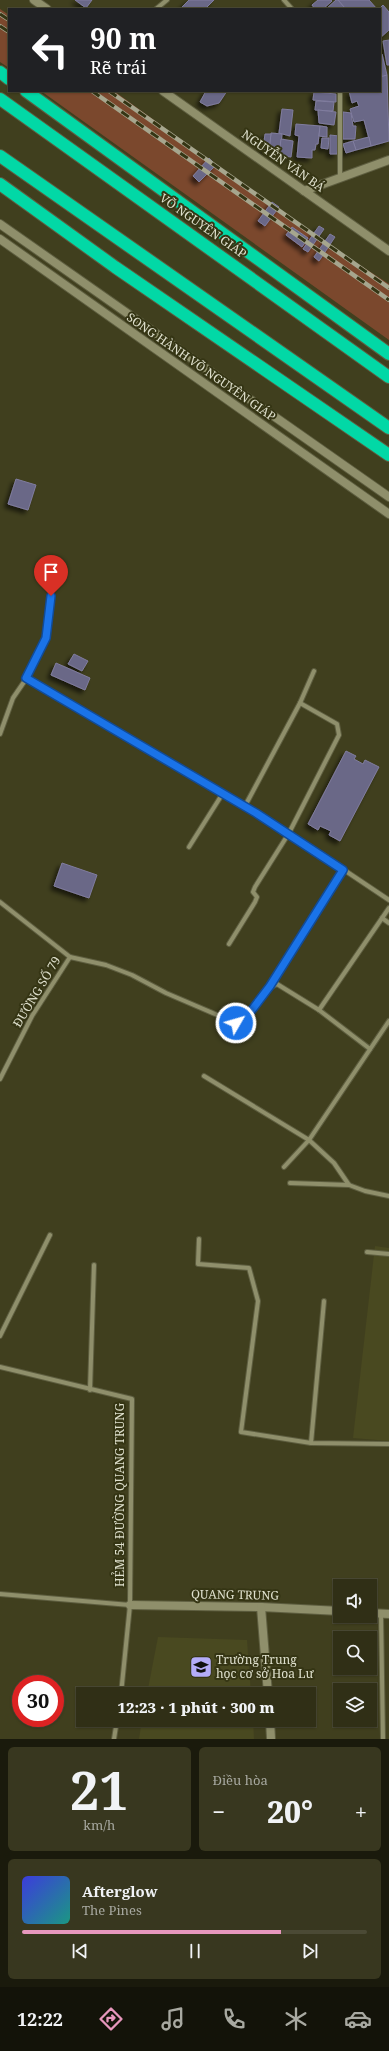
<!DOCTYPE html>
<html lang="vi">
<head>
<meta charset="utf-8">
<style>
  body { margin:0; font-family:"Noto Serif",serif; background:#38371f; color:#f1f3f6; height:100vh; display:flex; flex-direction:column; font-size:15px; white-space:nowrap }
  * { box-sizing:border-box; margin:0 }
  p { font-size:13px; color:#a8a9a1 }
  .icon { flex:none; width:22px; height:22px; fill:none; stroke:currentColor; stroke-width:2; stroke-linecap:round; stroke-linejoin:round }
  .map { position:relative; height:1739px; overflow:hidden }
  .details { display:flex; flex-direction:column; gap:8px; padding:8px; background:#1a1a0c; flex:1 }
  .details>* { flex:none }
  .guide { position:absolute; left:8px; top:8px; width:373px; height:84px; border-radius:0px; box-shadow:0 1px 3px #0004,0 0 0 1px #4b4a35; background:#202124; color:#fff; overflow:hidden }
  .tools { position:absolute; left:333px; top:1579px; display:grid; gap:8px }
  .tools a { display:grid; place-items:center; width:44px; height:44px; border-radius:0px; background:#302f16; box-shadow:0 1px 3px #0004,0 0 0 1px #4b4a35; font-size:20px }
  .speed { position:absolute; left:12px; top:1675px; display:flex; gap:8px; font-size:20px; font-weight:700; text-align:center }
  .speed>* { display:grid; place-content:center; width:52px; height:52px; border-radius:50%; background:#302f16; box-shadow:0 1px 3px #0004,0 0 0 1px #4b4a35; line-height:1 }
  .speed .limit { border:6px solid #d22; background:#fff; color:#111 }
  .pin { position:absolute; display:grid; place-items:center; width:34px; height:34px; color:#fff; margin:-41px -17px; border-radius:50% 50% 50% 0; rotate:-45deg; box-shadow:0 0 4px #0007 }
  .pin .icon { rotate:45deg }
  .me { position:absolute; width:44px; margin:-22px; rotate:52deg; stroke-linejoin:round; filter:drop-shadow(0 0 3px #0008) }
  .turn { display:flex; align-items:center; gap:14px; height:84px; padding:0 16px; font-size:18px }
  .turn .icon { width:52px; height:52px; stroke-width:2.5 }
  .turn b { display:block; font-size:28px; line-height:34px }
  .big { font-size:30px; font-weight:800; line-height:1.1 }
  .details .widget { flex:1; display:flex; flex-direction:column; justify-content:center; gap:6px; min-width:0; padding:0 14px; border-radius:6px; background:#38371f }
  .details .dial { align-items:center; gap:0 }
  .dial b { font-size:52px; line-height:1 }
  .song { display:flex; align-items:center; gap:12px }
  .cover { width:48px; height:48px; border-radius:6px; background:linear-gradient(135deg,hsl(240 70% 55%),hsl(170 70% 35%)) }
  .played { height:4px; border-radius:2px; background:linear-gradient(90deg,#e797bd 75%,#4b4a35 75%) }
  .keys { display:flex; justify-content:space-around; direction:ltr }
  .heat { display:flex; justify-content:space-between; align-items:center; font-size:22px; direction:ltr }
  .details .tiles { flex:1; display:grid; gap:8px; grid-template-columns:1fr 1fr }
  .widget:last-child { grid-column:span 2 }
  .trip { position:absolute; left:76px; top:1687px; width:240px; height:40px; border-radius:0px; background:#302f16; box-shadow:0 1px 3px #0004,0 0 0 1px #4b4a35; font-weight:800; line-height:40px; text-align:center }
  .tabs { display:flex; height:64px; justify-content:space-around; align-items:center; background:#131309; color:#a8a9a1 }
  .tabs .icon { width:28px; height:28px }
  .tabs .current { color:#e797bd }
  .tabs b { font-size:18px; color:#f1f3f6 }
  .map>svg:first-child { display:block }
</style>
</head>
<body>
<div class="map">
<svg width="389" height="1739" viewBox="0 0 389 1739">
  <defs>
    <filter id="shadow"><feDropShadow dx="-3.5" dy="3.5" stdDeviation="2" flood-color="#0009"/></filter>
  </defs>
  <rect width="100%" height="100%" fill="#403f1e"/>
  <g fill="#494920">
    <polygon points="375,1246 389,1248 389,1441 353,1438"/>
    <polygon points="158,1637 247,1640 251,1694 147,1694"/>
    <polygon points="142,1720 253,1720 254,1739 139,1739"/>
  </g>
  <g fill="#7b482d">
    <polygon points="0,9 9,15 9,68 0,62"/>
    <polygon points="41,91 114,91 304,229 389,284 389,340"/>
  </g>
  <g fill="#6a6787" stroke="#807d9f" filter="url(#shadow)">
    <polygon points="75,0 92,0 86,8"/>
    <polygon points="189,0 214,0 205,9 180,9"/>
    <polygon points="318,0 331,0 332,1 323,9 315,9 312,5"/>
    <polygon points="336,0 338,0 346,9 326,9"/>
    <polygon points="338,0 369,0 377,9 346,9"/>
    <polygon points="383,5 389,12 389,30 380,38 379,9"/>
    <polygon points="389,40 389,65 387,65 383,41"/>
    <polygon points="382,54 387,75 382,77 380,55"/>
    <polygon points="387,75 389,141 371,146 364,120 354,122 350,109 359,106 357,101 352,103 349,91 380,91 380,77"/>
    <polygon points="206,91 227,91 219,103 207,106 200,102"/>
    <polygon points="314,92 336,94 336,102 313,100"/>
    <polygon points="316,101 334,102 333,111 315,110"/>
    <polygon points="282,109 293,110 290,136 279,133"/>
    <polygon points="318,110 336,112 334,125 319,123"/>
    <polygon points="343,112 351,113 353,126 356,126 355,139 343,139"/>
    <polygon points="296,124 320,126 318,144 316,144 315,150 312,150 312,158 297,157 299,136 295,135"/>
    <polygon points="320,126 327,127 327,137 319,136"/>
    <polygon points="271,133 282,134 280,154 274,154 275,150 269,149"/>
    <polygon points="265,134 271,134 269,151 263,149"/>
    <polygon points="330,135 339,136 337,154 330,154"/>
    <polygon points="369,137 371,146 356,150 353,141"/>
    <polygon points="322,138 329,138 328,149 321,148"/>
    <polygon points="281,139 293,141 291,157 279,156"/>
    <polygon points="353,141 356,150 346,153 343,144"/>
    <polygon points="209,158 216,165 199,182 193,176"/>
    <polygon points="272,202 279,207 265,226 258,221"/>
    <polygon points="319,226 324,229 308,252 303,249"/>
    <polygon points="292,227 308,238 302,247 286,235"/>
    <polygon points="330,234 335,237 319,261 314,257"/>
    <polygon points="16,479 36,485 28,510 8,504"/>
    <polygon points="74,654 88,661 82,671 68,664"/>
    <polygon points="56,663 90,678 85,690 51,675"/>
    <polygon points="346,751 356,756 354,759 363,764 365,760 379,767 340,841 329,835 331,831 320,826 318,830 308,824"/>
    <polygon points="62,863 97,875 89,898 54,886"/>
  </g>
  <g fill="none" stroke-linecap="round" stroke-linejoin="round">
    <g stroke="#5e5e40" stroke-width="6">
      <g id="street">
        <polyline points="284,0 292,9"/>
        <polyline points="156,9 167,0"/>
        <polyline points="340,91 340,177"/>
        <polyline points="26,679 289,833 389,900"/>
        <polyline points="0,734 13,698 26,679 46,638 51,596"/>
        <polyline points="245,806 300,703 314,671"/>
        <polyline points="189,847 223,793"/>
        <path d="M0,902l70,55 36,8 26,10 34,18 70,30c19,-9 24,-34 41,-39l42,26 51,39"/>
        <polyline points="382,918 389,923"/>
        <polyline points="229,944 255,902 257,897 253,892 255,887 289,833 339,735 337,724 300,703"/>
        <polyline points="270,986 343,869"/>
        <polyline points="319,1010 389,908"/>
        <polyline points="204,1076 309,1140 334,1163 349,1185 365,1191 389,1196"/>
        <polyline points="0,1079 32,1016 70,957"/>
        <polyline points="284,1167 309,1140 389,1021"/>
        <polyline points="290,1183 349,1185"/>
        <polyline points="199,1239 198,1264 249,1268 258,1301 241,1432 311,1443 389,1444"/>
        <polyline points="367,1252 389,1254"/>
        <polyline points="0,1336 50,1235"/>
        <polyline points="0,1367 132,1399 130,1605 121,1694"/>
        <polyline points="90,1390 94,1265"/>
        <polyline points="311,1443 324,1301"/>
        <polyline points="0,1594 130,1605"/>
        <polyline points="381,1614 383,1739"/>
        <polyline points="114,1739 117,1720"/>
      </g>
    </g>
    <g stroke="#5e5e40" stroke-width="10">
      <g id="secondary">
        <polyline points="34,0 47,9"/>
        <polyline points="163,91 389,251"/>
        <polyline points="304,191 389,160"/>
        <polyline points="0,224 389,497"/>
        <polyline points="0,239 389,514"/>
        <polyline points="130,1605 261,1607 340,1611"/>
        <polyline points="261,1607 268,1694"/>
        <polyline points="370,1613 389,1614"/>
        <polyline points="270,1720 271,1739"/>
      </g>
    </g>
    <g stroke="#5e5e40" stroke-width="14">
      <g id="highway">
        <polyline points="0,72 9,79"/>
        <polyline points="26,91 389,354"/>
        <polyline points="0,99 389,377"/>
        <polyline points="0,156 389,428"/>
        <polyline points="0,184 115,267 389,455"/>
      </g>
    </g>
    <use href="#street" stroke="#8f8f6b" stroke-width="4"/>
    <use href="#secondary" stroke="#8f8f6b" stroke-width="8"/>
    <use href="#highway" stroke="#02d8a6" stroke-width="12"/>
    <g stroke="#a6a68e" stroke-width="4.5">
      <g id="rail">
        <polyline points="0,14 9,20"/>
        <polyline points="0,26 9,32"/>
        <polyline points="92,91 389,300"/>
        <polyline points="109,91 389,288"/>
      </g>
    </g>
    <use href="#rail" stroke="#353514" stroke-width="3" stroke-dasharray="9" stroke-linecap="butt"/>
  </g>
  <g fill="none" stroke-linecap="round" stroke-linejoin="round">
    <g stroke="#114b97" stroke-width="10">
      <polyline id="route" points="51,596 46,638 26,678 256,813 343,870 270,986 245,1019 236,1023"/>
    </g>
    <use href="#route" stroke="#1a73e8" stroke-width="7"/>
  </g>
  <defs>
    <g id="school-square" transform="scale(1.15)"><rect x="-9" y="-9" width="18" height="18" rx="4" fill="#b4acf9" stroke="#353514"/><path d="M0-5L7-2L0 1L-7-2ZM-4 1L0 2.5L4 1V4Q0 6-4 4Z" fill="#111"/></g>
  </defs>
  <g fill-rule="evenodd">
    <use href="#school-square" x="201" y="1667"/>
  </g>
  <g text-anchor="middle" stroke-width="4" stroke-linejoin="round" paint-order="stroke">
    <g font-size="12" fill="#dfe0cd" stroke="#353514">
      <text transform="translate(283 161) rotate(35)" y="4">NGUYỄN VĂN BÁ</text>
      <text transform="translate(203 226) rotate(35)" y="4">VÕ NGUYÊN GIÁP</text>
      <text transform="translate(201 367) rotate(35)" y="4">SONG HÀNH VÕ NGUYÊN GIÁP</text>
      <text transform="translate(37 992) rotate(-59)" y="4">ĐƯỜNG SỐ 79</text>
      <text transform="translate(120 1495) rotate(-90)" y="4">HẺM 54 ĐƯỜNG QUANG TRUNG</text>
      <text transform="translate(235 1595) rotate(1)" y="4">QUANG TRUNG</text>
    </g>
    <g font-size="12" fill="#dfe0cd" stroke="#353514" text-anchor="start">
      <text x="216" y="1664">Trường Trung<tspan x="216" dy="14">học cơ sở Hoa Lư</tspan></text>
    </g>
  </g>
</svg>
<div class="tools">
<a><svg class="icon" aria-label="sound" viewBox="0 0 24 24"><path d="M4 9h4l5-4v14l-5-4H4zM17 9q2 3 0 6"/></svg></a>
<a><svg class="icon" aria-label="search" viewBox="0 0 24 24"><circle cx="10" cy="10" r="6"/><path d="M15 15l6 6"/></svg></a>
<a><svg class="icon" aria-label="layers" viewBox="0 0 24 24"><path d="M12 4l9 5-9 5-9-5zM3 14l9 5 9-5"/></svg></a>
</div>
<div class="speed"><div class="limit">30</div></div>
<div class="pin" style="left:51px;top:596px;background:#d93025"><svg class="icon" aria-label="arrive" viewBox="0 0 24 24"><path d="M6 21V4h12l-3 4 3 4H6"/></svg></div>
<svg class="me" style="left:236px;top:1023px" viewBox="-20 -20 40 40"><circle r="17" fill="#1a73e8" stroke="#fff" stroke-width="3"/><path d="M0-11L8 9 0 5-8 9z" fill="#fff"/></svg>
<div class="trip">12:23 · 1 phút · 300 m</div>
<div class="guide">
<div class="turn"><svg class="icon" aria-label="left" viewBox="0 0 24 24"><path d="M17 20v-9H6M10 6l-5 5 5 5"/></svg><div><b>90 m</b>Rẽ trái</div></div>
</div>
</div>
<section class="details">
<div class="tiles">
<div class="widget dial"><b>21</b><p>km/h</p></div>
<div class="widget"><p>Điều hòa</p>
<div class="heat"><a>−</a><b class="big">20°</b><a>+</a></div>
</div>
<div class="widget">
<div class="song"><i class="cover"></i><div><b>Afterglow</b><p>The Pines</p></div></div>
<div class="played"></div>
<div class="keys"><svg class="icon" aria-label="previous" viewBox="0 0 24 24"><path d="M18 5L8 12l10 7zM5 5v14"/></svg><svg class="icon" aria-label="pause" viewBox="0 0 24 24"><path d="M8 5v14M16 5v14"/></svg><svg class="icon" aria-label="next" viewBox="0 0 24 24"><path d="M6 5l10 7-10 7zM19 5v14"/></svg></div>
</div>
</div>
</section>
<nav class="tabs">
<b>12:22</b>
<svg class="icon current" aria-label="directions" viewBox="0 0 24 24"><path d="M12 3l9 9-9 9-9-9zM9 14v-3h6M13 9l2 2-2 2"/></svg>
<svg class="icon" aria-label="music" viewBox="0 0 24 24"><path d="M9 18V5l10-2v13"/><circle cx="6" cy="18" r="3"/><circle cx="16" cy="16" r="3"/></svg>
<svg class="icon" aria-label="phone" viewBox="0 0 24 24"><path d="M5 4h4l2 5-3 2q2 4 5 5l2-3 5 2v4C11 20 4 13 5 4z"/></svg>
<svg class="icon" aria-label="climate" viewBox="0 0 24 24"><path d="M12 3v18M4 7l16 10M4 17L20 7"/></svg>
<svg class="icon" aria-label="car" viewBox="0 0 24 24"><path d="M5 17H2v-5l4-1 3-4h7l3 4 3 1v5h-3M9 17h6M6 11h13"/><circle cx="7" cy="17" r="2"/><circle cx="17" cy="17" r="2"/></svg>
</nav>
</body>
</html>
